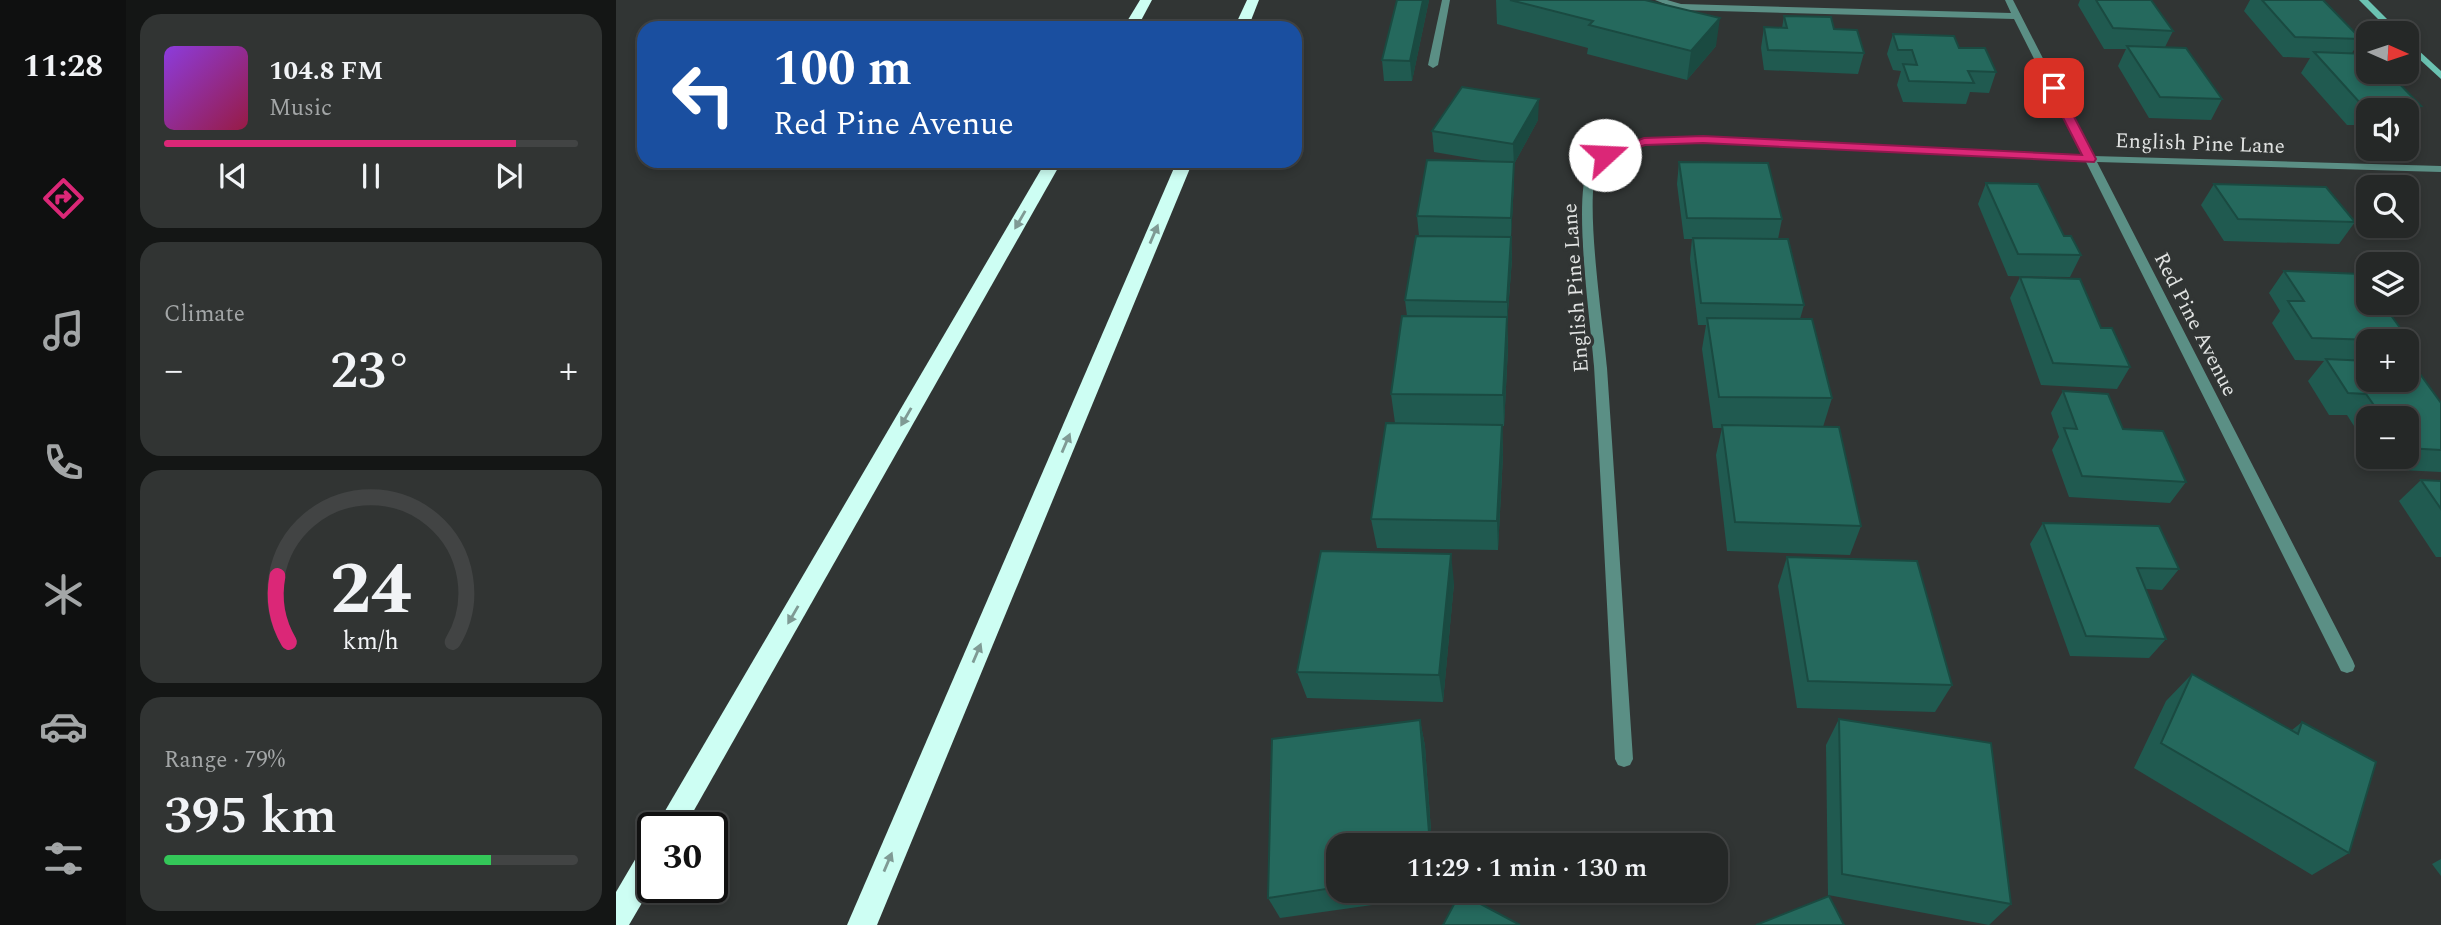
<!DOCTYPE html>
<html lang="en">
<head>
<meta charset="utf-8">
<style>
  body { margin:0; font-family:Spectral,serif; background:#313433; color:#f1f3f6; height:100vh; display:flex; flex-direction:column; font-size:26px; white-space:nowrap }
  * { box-sizing:border-box; margin:0 }
  p { font-size:23px; color:#a3a6a7 }
  .icon { flex:none; width:38px; height:38px; fill:none; stroke:currentColor; stroke-width:2; stroke-linecap:round; stroke-linejoin:round }
  .map { position:relative; flex:1; overflow:hidden }
  .sheet { display:flex; flex-direction:column; gap:14px; padding:14px; background:#141615; width:490px }
  .sheet>* { flex:none }
  .top-card { position:absolute; left:21px; top:21px; width:665px; height:147px; border-radius:21px; box-shadow:0 4px 10px #0003,0 0 0 2px #424444; background:#1a4fa0; color:#fff; overflow:hidden }
  .needle { width:46px; rotate:93deg }
  .tools { position:absolute; left:1740px; top:21px; display:grid; gap:14px }
  .tools a { display:grid; place-items:center; width:63px; height:63px; border-radius:14px; background:#252827; box-shadow:0 4px 10px #0003,0 0 0 2px #424444; font-size:35px }
  .speed { position:absolute; left:21px; top:812px; display:flex; gap:14px; font-size:35px; font-weight:700; text-align:center }
  .speed>* { display:grid; place-content:center; width:91px; height:91px; border-radius:50%; background:#252827; box-shadow:0 4px 10px #0003,0 0 0 2px #424444; line-height:1 }
  .speed .limit { border:4px solid #111; border-radius:10px; background:#fff; color:#111 }
  .pin { position:absolute; display:grid; place-items:center; width:60px; height:60px; color:#fff; margin:-30px; border-radius:14px; box-shadow:0 4px 10px #0006 }
  .me { position:absolute; width:77px; margin:-38px; rotate:70deg; stroke-linejoin:round; filter:drop-shadow(0 0 5px #0008) }
  .turn { display:flex; align-items:center; gap:24px; height:147px; padding:0 21px; font-size:32px }
  .turn .icon { width:91px; height:91px; stroke-width:2.5 }
  .turn b { display:block; font-size:49px; line-height:60px }
  .big { font-size:52px; font-weight:600; line-height:1.1 }
  .sheet .card { flex:1; display:flex; flex-direction:column; justify-content:center; gap:10px; min-width:0; padding:0 24px; border-radius:21px; background:#313433 }
  .sheet .dial { align-items:center; gap:0 }
  .dial svg { height:182px; overflow:visible; fill:none; stroke:#424444; stroke-width:7; stroke-linecap:round; text-anchor:middle }
  .dial text { fill:#f1f3f6; stroke:none }
  .song { display:flex; align-items:center; gap:21px }
  .cover { width:84px; height:84px; border-radius:10px; background:linear-gradient(135deg,hsl(270 70% 55%),hsl(340 70% 35%)) }
  .played { height:7px; border-radius:4px; background:linear-gradient(90deg,#db2777 85%,#424444 85%) }
  .keys { display:flex; justify-content:space-around; direction:ltr }
  .heat { display:flex; justify-content:space-between; align-items:center; font-size:38px; direction:ltr }
  .charge { height:10px; border-radius:5px; background:linear-gradient(90deg,#34c759 79%,#424444 0) }
  .trip { position:absolute; left:710px; top:833px; width:402px; height:70px; border-radius:21px; background:#252827; box-shadow:0 4px 10px #0003,0 0 0 2px #424444; font-weight:600; line-height:70px; text-align:center }
  main { display:flex; flex:1; min-height:0 }
  .menu { display:flex; flex-direction:column; width:126px; justify-content:space-around; align-items:center; background:#0f1010; color:#a3a6a7 }
  .menu .icon { width:49px; height:49px }
  .menu .selected { color:#db2777 }
  .menu b { font-size:32px; color:#f1f3f6 }
  .map>svg:first-child { display:block }
</style>
</head>
<body>
<main>
<nav class="menu">
<b>11:28</b>
<svg class="icon selected" aria-label="directions" viewBox="0 0 24 24"><path d="M12 3l9 9-9 9-9-9zM9 14v-3h6M13 9l2 2-2 2"/></svg>
<svg class="icon" aria-label="music" viewBox="0 0 24 24"><path d="M9 18V5l10-2v13"/><circle cx="6" cy="18" r="3"/><circle cx="16" cy="16" r="3"/></svg>
<svg class="icon" aria-label="phone" viewBox="0 0 24 24"><path d="M5 4h4l2 5-3 2q2 4 5 5l2-3 5 2v4C11 20 4 13 5 4z"/></svg>
<svg class="icon" aria-label="climate" viewBox="0 0 24 24"><path d="M12 3v18M4 7l16 10M4 17L20 7"/></svg>
<svg class="icon" aria-label="car" viewBox="0 0 24 24"><path d="M5 17H2v-5l4-1 3-4h7l3 4 3 1v5h-3M9 17h6M6 11h13"/><circle cx="7" cy="17" r="2"/><circle cx="17" cy="17" r="2"/></svg>
<svg class="icon" aria-label="filters" viewBox="0 0 24 24"><path d="M4 7h16M4 17h16"/><circle cx="9" cy="7" r="2"/><circle cx="15" cy="17" r="2"/></svg>
</nav>
<section class="sheet">
<div class="card">
<div class="song"><i class="cover"></i><div><b>104.8 FM</b><p>Music</p></div></div>
<div class="played"></div>
<div class="keys"><svg class="icon" aria-label="previous" viewBox="0 0 24 24"><path d="M18 5L8 12l10 7zM5 5v14"/></svg><svg class="icon" aria-label="pause" viewBox="0 0 24 24"><path d="M8 5v14M16 5v14"/></svg><svg class="icon" aria-label="next" viewBox="0 0 24 24"><path d="M6 5l10 7-10 7zM19 5v14"/></svg></div>
</div>
<div class="card"><p>Climate</p>
<div class="heat"><a>−</a><b class="big">23°</b><a>+</a></div>
</div>
<div class="card dial"><svg viewBox="0 0 100 80">
<path d="M14 69A42 42 0 1 1 86 69"/>
<path d="M14 69A42 42 0 0 1 9 40" stroke="#db2777"/>
<text x="50" y="56" font-size="32" font-weight="700">24</text>
<text x="50" y="72" font-size="11">km/h</text>
</svg></div>
<div class="card"><p>Range · 79%</p><b class="big">395 km</b><div class="charge"></div></div>
</section>
<div class="map">
<svg width="1825" height="925" viewBox="0 0 1825 925">
  <rect width="100%" height="100%" fill="#313534"/>
  <g fill="none" stroke-linecap="round" stroke-linejoin="round">
    <polygon fill="#5b8f85" fill-rule="evenodd" points="826,0 834,0 822,65 817,68 812,65"/>
    <path fill="#5b8f85" fill-rule="evenodd" d="M1039,0h12l14,4 330,9 -6,-13h8l80,156 348,10v6l-344,-10 256,499 2,5 -2,5 -6,2 -6,-2 -255,-509 -383,-20c-26,1 -90,-1 -105,25 -15,28 6,162 9,201 9,130 17,261 26,391l-3,6 -6,2 -6,-2 -3,-6c-7,-131 -13,-262 -21,-393 -3,-41 -22,-170 -5,-201 16,-30 85,-28 114,-29l380,20 -69,-137 -334,-9z"/>
    <g fill="#6bc3b2" fill-rule="evenodd">
      <polygon points="1743,0 1752,0 1785,33 1776,33"/>
      <polygon points="1790,39 1825,71 1825,79 1790,47"/>
    </g>
    <g fill="#cdfef3" fill-rule="evenodd">
      <polygon points="524,0 536,0 521,28 507,28"/>
      <polygon points="631,0 643,0 632,28 618,28"/>
      <polygon points="430,161 446,161 68,828 39,828"/>
      <polygon points="561,161 577,161 261,925 231,925"/>
      <polygon points="37,842 37,884 13,925 0,925 0,892 27,846"/>
    </g>
  </g>
  <g fill="#205a50">
    <polygon points="813,0 796,81 768,81 766,60"/>
    <polygon points="880,0 1029,0 1100,46 1071,80 971,54 972,48 881,24"/>
    <polygon points="1464,0 1480,0 1557,31 1549,47 1606,99 1595,120 1533,118 1502,66 1510,49 1488,49 1462,5"/>
    <polygon points="1634,0 1707,0 1745,39 1736,53 1805,106 1790,126 1790,110 1752,110 1752,125 1731,125 1685,73 1694,58 1667,57 1628,11"/>
    <polygon points="1168,16 1248,53 1242,74 1148,70 1145,48 1148,27 1166,28"/>
    <polygon points="1277,34 1343,48 1380,72 1373,93 1354,92 1350,104 1287,102 1281,85 1285,71 1277,70 1271,54"/>
    <polygon points="922,120 898,164 898,183 895,237 896,259 891,324 892,348 888,426 886,426 887,455 882,550 761,548 755,519 779,423 775,394 791,316 789,300 803,236 801,216 871,161 818,152 816,131"/>
    <polygon points="1063,162 1166,219 1162,239 1188,305 1184,319 1216,398 1207,427 1245,526 1234,555 1111,551 1100,455 1106,428 1097,428 1086,349 1090,325 1082,325 1074,259 1076,239 1068,239 1061,184"/>
    <polygon points="1370,183 1448,236 1465,255 1454,277 1392,276 1362,204"/>
    <polygon points="1598,184 1739,222 1723,244 1608,241 1585,205"/>
    <polygon points="1668,271 1795,343 1790,348 1790,341 1752,341 1752,380 1825,403 1825,472 1765,469 1757,457 1790,457 1790,418 1752,418 1752,448 1731,415 1713,415 1692,381 1708,361 1679,360 1656,323 1664,311 1653,293"/>
    <polygon points="1404,277 1485,328 1514,367 1501,389 1425,385 1394,298"/>
    <polygon points="1447,391 1507,429 1570,482 1554,503 1453,497 1436,450 1443,437 1435,413"/>
    <polygon points="1805,480 1825,481 1825,557 1820,557 1783,501"/>
    <polygon points="1427,523 1563,569 1546,590 1530,589 1550,639 1533,658 1454,656 1414,544"/>
    <polygon points="1171,557 1336,685 1319,712 1181,708 1162,586"/>
    <polygon points="838,583 827,702 691,698 681,672"/>
    <polygon points="1576,674 1676,730 1686,722 1733,853 1696,875 1518,768 1550,701"/>
    <polygon points="1223,719 1395,904 1373,925 1212,895 1210,745"/>
    <polygon points="804,720 809,746 816,845 723,845 723,891 820,891 820,896 664,918 652,898"/>
    <polygon points="1825,859 1825,876 1816,864"/>
  </g>
  <g fill="#1a4a41">
    <polygon points="807,0 813,0 796,81 794,61"/>
    <polygon points="1104,18 1100,46 1071,80 1075,51"/>
    <polygon points="923,99 922,120 898,164 898,183 895,239 895,218 898,166 897,144"/>
    <polygon points="895,237 896,259 891,324 891,302"/>
    <polygon points="891,317 892,348 888,426 887,395"/>
    <polygon points="886,425 887,455 882,550 881,521"/>
    <polygon points="835,554 838,583 827,702 823,675"/>
    <polygon points="804,720 809,746 816,845 814,845"/>
  </g>
  <g fill="#25695d" stroke="#1a4a41" stroke-width="2">
    <polygon points="781,0 807,0 794,61 766,60"/>
    <polygon points="894,0 1029,0 1104,18 1075,51 973,25 977,21"/>
    <polygon points="1480,0 1535,0 1557,31 1497,28"/>
    <polygon points="1646,0 1707,0 1745,39 1679,37"/>
    <polygon points="1168,16 1215,17 1218,29 1241,30 1248,53 1152,50 1148,27 1171,28"/>
    <polygon points="1277,34 1338,36 1343,48 1369,48 1380,72 1352,71 1358,83 1293,81 1287,64 1301,65 1296,50 1282,50"/>
    <polygon points="1511,46 1570,48 1606,99 1544,97"/>
    <polygon points="1698,52 1752,54 1752,72 1772,72 1805,106 1745,104"/>
    <polygon points="846,87 923,99 897,144 816,131"/>
    <polygon points="811,160 898,162 895,218 801,216"/>
    <polygon points="1063,162 1152,163 1166,219 1071,218"/>
    <polygon points="1370,183 1422,184 1448,236 1455,236 1465,255 1402,254"/>
    <polygon points="1598,184 1710,187 1739,222 1622,219"/>
    <polygon points="800,236 895,237 891,302 789,300"/>
    <polygon points="1077,238 1172,239 1188,305 1085,303"/>
    <polygon points="1668,271 1745,274 1752,284 1752,303 1766,303 1795,343 1790,342 1790,341 1696,338 1672,301 1688,301"/>
    <polygon points="1404,277 1464,279 1485,328 1496,328 1514,367 1437,363"/>
    <polygon points="786,316 891,317 887,395 775,394"/>
    <polygon points="1091,318 1196,319 1216,398 1103,397"/>
    <polygon points="1710,359 1752,361 1752,380 1790,380 1790,363 1796,363 1825,403 1825,450 1790,448 1790,418 1767,418 1750,394 1732,393"/>
    <polygon points="1447,391 1492,394 1507,429 1547,431 1570,482 1466,476 1448,428 1461,429"/>
    <polygon points="770,423 886,425 881,521 755,519"/>
    <polygon points="1106,425 1223,427 1245,526 1119,522"/>
    <polygon points="1805,480 1825,481 1825,509"/>
    <polygon points="1427,523 1543,526 1563,569 1521,568 1550,639 1470,636"/>
    <polygon points="705,551 835,554 823,675 681,672"/>
    <polygon points="1171,557 1301,561 1336,685 1192,681"/>
    <polygon points="1576,674 1682,734 1686,722 1760,762 1733,853 1545,743"/>
    <polygon points="1223,719 1375,743 1395,904 1226,874"/>
    <polygon points="804,720 814,845 723,845 723,887 652,898 656,739"/>
    <polygon points="844,893 904,925 827,925"/>
    <polygon points="1213,896 1228,925 1140,925"/>
  </g>
  <defs><path id="oneway-solid" d="M-6-.8H1V-3.2L6.5 0L1 3.2V.8H-6Z" transform="scale(1.75)"/></defs>
  <g fill="#7f9a94">
    <use href="#oneway-solid" transform="translate(404 220) rotate(120)"/>
    <use href="#oneway-solid" transform="translate(538 234) rotate(-67)"/>
    <use href="#oneway-solid" transform="translate(290 417) rotate(120)"/>
    <use href="#oneway-solid" transform="translate(450 443) rotate(-67)"/>
    <use href="#oneway-solid" transform="translate(177 615) rotate(120)"/>
    <use href="#oneway-solid" transform="translate(361 653) rotate(-67)"/>
    <use href="#oneway-solid" transform="translate(272 862) rotate(-67)"/>
  </g>
  <polygon fill="#db2777" stroke="#8e194d" stroke-width="2" points="1438,84 1443,88 1480,159 1478,162 1087,143 1029,145 989,159 983,155 1028,138 1087,136 1466,155 1432,88"/>
  <g text-anchor="middle" stroke-width="7" stroke-linejoin="round" paint-order="stroke">
    <g font-size="21" fill="#e1e3e2" stroke="#313534">
      <text transform="translate(1584 143) rotate(2)" y="7">English Pine Lane</text>
      <text transform="translate(959 288) rotate(-94)" y="7">English Pine Lane</text>
      <text transform="translate(1580 324) rotate(63)" y="7">Red Pine Avenue</text>
    </g>
  </g>
</svg>
<div class="tools">
<a><svg class="needle" viewBox="-14 -14 28 28"><path d="M0-13l5 13h-10z" fill="#e53935"/><path d="M0 13l5-13h-10z" fill="#a3a6a7"/></svg></a>
<a><svg class="icon" aria-label="sound" viewBox="0 0 24 24"><path d="M4 9h4l5-4v14l-5-4H4zM17 9q2 3 0 6"/></svg></a>
<a><svg class="icon" aria-label="search" viewBox="0 0 24 24"><circle cx="10" cy="10" r="6"/><path d="M15 15l6 6"/></svg></a>
<a><svg class="icon" aria-label="layers" viewBox="0 0 24 24"><path d="M12 4l9 5-9 5-9-5zM3 14l9 5 9-5"/></svg></a>
<a>+</a>
<a>−</a>
</div>
<div class="speed"><div class="limit">30</div></div>
<div class="pin" style="left:1438px;top:88px;background:#d93025"><svg class="icon" aria-label="arrive" viewBox="0 0 24 24"><path d="M6 21V4h12l-3 4 3 4H6"/></svg></div>
<svg class="me" style="left:989px;top:155px" viewBox="-20 -20 40 40"><circle r="19" fill="#fff"/><path d="M0-13L10 11 0 6-10 11z" fill="#db2777"/></svg>
<div class="trip">11:29 · 1 min · 130 m</div>
<div class="top-card">
<div class="turn"><svg class="icon" aria-label="left" viewBox="0 0 24 24"><path d="M17 20v-9H6M10 6l-5 5 5 5"/></svg><div><b>100 m</b>Red Pine Avenue</div></div>
</div>
</div>
</main>
</body>
</html>
